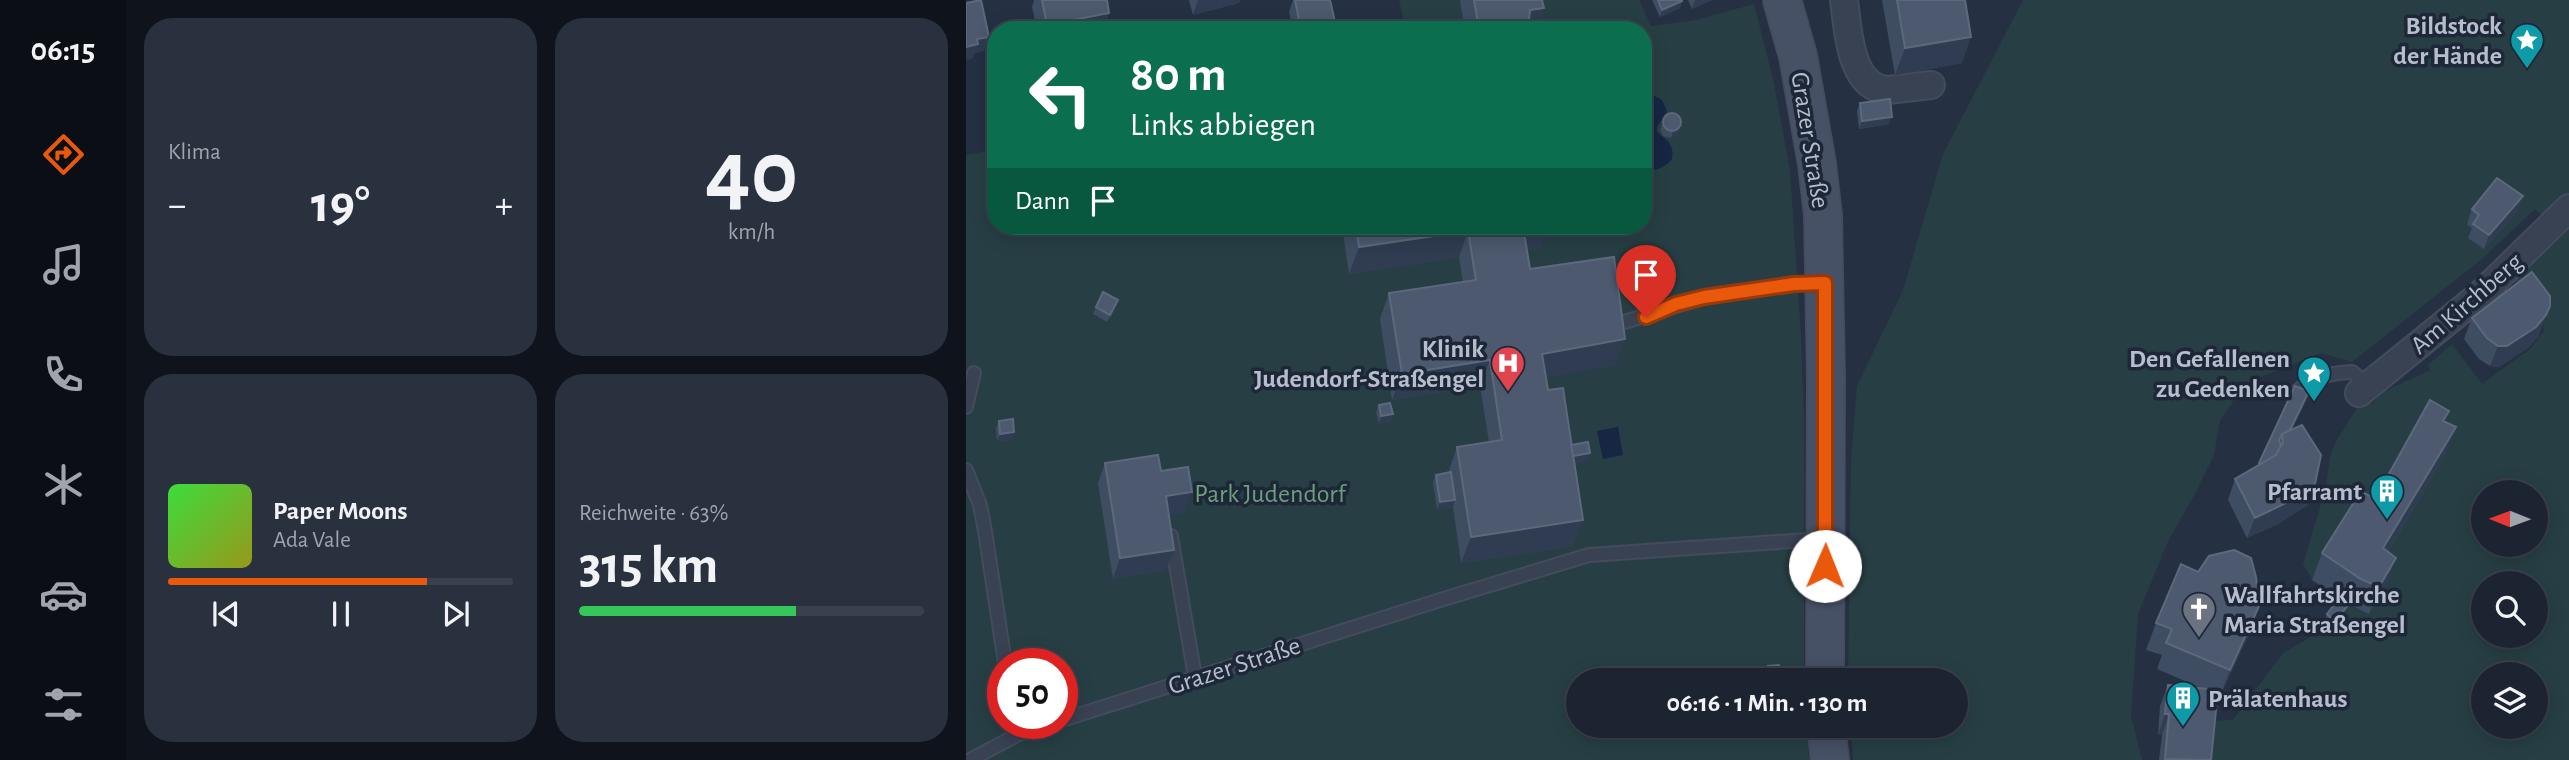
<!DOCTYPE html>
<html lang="de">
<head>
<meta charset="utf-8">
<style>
  body { margin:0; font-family:"Alegreya Sans",sans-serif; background:#29303e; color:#f1f3f6; height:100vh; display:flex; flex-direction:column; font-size:26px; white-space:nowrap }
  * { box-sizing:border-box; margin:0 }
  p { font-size:23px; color:#a0a4ac }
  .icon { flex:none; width:38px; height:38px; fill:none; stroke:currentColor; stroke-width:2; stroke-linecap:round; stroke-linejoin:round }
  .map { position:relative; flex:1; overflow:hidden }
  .drawer { display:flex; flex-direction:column; gap:18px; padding:18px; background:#0f141c; width:840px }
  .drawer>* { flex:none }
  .hud { position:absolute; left:21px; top:21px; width:665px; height:214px; border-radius:28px; box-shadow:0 4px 18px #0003,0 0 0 2px #3a414d; background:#0b6e4f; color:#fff; overflow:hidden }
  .needle { width:46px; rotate:271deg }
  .buttons { position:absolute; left:1505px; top:480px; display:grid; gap:14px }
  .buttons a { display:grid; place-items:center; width:77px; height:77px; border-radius:50%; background:#1c2432; box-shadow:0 4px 18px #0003,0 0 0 2px #3a414d; font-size:35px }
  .speed { position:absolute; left:21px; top:648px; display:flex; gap:14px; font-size:35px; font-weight:700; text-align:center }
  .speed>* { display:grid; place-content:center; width:91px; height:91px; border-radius:50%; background:#1c2432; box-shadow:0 4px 18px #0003,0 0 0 2px #3a414d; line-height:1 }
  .speed .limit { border:10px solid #d22; background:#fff; color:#111 }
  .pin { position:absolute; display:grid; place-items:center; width:60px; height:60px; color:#fff; margin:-72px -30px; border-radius:50% 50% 50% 0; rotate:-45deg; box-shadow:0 0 7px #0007 }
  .pin .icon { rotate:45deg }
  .me { position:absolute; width:77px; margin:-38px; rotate:1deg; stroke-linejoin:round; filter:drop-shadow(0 0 5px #0008) }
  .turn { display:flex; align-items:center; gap:24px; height:147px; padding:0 28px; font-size:32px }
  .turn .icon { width:91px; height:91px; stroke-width:2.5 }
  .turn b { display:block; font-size:49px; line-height:60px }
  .then { display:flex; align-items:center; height:66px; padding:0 28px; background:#0003; gap:14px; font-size:26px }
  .big { font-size:52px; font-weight:600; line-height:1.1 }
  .drawer .widget { flex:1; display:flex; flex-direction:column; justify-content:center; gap:10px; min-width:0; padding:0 24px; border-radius:28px; background:#29303e }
  .drawer .dial { align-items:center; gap:0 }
  .dial b { font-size:91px; line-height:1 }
  .song { display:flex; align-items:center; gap:21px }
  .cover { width:84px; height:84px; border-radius:10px; background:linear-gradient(135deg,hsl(120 70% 55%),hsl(60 70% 35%)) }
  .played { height:7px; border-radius:4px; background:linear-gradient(90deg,#ea580c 75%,#3a414d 75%) }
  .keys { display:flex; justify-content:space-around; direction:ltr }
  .heat { display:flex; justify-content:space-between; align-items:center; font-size:38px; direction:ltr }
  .charge { height:10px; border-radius:5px; background:linear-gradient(90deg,#34c759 63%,#3a414d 0) }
  .drawer .tiles { flex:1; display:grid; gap:18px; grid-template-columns:repeat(2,1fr) }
  .trip { position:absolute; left:600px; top:668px; width:402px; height:70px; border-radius:35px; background:#1c2432; box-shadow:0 4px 18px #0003,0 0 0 2px #3a414d; font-weight:600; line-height:70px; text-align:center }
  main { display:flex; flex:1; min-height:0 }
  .tab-bar { display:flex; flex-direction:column; width:126px; justify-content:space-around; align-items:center; background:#0b0e14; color:#a0a4ac }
  .tab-bar .icon { width:49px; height:49px }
  .tab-bar .on { color:#ea580c }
  .tab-bar b { font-size:32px; color:#f1f3f6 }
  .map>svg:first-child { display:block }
</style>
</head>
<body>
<main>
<nav class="tab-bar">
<b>06:15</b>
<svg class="icon on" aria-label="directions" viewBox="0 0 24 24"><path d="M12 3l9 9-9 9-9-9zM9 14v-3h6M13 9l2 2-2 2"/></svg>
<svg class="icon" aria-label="music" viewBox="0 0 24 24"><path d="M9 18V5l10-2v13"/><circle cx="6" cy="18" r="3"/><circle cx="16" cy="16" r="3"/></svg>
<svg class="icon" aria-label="phone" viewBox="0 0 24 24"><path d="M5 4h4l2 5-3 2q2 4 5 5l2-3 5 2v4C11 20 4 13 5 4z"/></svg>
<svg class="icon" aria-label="climate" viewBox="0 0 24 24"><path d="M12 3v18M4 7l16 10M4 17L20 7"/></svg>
<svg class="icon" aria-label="car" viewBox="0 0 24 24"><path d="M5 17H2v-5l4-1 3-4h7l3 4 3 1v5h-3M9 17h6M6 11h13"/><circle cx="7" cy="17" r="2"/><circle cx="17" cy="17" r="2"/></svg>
<svg class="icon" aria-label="filters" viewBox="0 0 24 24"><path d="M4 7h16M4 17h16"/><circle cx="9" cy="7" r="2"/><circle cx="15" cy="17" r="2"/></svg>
</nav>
<section class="drawer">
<div class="tiles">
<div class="widget"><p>Klima</p>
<div class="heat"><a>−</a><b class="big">19°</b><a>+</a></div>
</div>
<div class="widget dial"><b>40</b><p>km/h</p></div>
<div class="widget">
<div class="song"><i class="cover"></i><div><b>Paper Moons</b><p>Ada Vale</p></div></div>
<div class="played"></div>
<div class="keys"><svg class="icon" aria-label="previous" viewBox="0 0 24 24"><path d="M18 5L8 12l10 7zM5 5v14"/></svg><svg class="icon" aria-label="pause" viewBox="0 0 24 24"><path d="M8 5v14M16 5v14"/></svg><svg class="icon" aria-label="next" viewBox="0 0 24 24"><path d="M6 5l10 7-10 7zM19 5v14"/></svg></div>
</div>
<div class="widget"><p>Reichweite · 63%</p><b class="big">315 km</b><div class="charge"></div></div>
</div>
</section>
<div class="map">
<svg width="1603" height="760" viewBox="0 0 1603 760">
  <rect width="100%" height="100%" fill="#253043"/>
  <g fill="#273f44" fill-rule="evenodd">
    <path d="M433,0h240l12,26 45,-6 58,-16 19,75 17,91 11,165 3,89v257h-226v45h228l3,34h-843v-605l30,-6v77h647v-196h-237zM37,663h59v60h-59z"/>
    <path d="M1057,0h546v760h-364l4,-39 24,-1 50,-67 26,-15 33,-39 28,14 4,-38 72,-121 -80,71 -15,-7 -39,61 -9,-15 23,-77 4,-31 6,-15 28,-44 8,7 9,-11 49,-23 -2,-5 24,-21 30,40 48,-35 14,-18 -2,-14 -27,-36 46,-44 -26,-28 -53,50 -130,103 -31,-9 -73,29 -28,38 -6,35 -20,41 -25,43 -31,75 -7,102 11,44h-289l-2,-34h105v-45h-108l3,-222 6,-73 46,-96 40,-136zM1517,492h53v52h-53zM1517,583h53v52h-53zM1517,674h53v52h-53z"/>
  </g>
  <g fill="#162643">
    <path d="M677,90l19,10 5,11 -10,16v5c10,8 18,13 15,27 -8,9 -16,13 -29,11z"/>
    <polygon points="652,427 657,455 637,459 631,431"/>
  </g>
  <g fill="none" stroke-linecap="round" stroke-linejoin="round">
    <g stroke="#434b5c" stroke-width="16">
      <g id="service">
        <polyline points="649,325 739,297 828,284 857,283"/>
        <path d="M1328,394c18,-16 34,-21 58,-22l17,14"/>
        <polyline points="0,407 8,373"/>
        <polyline points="0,470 14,505 19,531 39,663"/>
        <polyline points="205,536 229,677"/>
        <polyline points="96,720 474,600 623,555 856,539"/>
        <polyline points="4,760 51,735 87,723"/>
      </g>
    </g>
    <g stroke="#434b5c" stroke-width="30">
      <g id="minor">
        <path d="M878,0c4,27 5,89 44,90l43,-5"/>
        <polyline points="1393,393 1514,295 1603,208"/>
      </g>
    </g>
    <g stroke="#434b5c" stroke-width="40">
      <g id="secondary">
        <polyline points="816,0 832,56 851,164 857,215 860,377 859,681"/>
        <polyline points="860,726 864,760"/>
      </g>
    </g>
    <use href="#service" stroke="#394253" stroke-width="12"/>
    <use href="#minor" stroke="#394253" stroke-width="26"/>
    <use href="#secondary" stroke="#475166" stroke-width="37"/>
  </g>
  <g fill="#3f4d62">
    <polygon points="68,0 141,0 143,13 137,30 71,30 66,7"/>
    <polygon points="223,0 274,0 273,3 227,15"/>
    <polygon points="327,0 364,0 366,30 327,30 323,12"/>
    <polygon points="494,0 576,0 578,8 570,30 499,30"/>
    <polygon points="686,0 716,0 714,8 694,17"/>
    <polygon points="722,0 746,0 726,9"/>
    <polygon points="916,0 999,0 996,63 929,75"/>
    <polygon points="894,103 923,124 893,129 891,111"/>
    <polygon points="699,117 712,134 705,138 697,136 694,130"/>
    <polygon points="1506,209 1552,211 1518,249 1502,238 1506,228 1501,224"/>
    <polygon points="376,226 582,226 574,248 560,250 564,269 649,365 580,377 582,390 605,445 621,461 608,463 607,546 495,563 487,507 471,509 467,482 470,475 482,473 491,447 523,442 514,386 426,400 414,319 423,293 497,282 493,257 383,274"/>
    <polygon points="152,300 141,322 127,314 130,307"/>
    <polygon points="1506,318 1573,336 1562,348 1533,367 1524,366 1513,359 1498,339"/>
    <polygon points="1329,386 1343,391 1338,405 1326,429 1349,484 1342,505 1312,524 1281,538 1262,500 1269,479 1292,466"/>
    <polygon points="413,405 427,414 424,422 413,424 410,412"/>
    <polygon points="33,421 48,432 45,440 31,441 30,428"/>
    <polygon points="1479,422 1480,454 1422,552 1421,585 1403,614 1385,605 1366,628 1358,621 1361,614 1373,598 1346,580 1356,553 1409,499"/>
    <polygon points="139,463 195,471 218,513 203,515 200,570 147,579 132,483"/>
    <polygon points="1293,606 1284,632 1254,696 1251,695 1245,760 1193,760 1196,735 1192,735 1194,706 1202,685 1235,688 1191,669 1196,655 1180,650 1190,623"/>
    <polygon points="802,666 815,681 800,681 799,673"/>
  </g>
  <g fill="#2f3c51">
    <polygon points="232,0 274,0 273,3 227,15"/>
    <polygon points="729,0 746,0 726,9"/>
    <polygon points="716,1 714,8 694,17 696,10"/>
    <polygon points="578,8 570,30 557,30 564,10"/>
    <polygon points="143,13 137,30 80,30 81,25"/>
    <polygon points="369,22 366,30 335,30"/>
    <polygon points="23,37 18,51 9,53 6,59 0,60 0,47 11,39"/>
    <polygon points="1005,37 996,63 929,75 939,48"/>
    <polygon points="926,117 923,124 893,129 896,121"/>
    <polygon points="714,127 712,134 705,138 707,131"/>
    <polygon points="1557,196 1552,211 1518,249 1523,235"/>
    <polygon points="556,226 582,226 574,248 547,252"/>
    <polygon points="502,231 493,257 383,274 393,247"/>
    <polygon points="1580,315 1573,336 1562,348 1533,367 1524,366 1532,346"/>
    <polygon points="659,339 649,365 566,380 576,354"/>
    <polygon points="524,360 514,386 426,400 436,374"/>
    <polygon points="1343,391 1338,405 1316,451 1317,442"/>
    <polygon points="427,414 424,422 413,424 415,416"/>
    <polygon points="1490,427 1480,454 1408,575 1417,548"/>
    <polygon points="48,432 45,440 31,441 34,434"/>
    <polygon points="624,453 621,461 595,465 597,457"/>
    <polygon points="1349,484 1342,505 1312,524 1281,538 1289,518"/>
    <polygon points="226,492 218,513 192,517 200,496"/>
    <polygon points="489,500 487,507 471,509 474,502"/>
    <polygon points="617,520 607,546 495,563 505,537"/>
    <polygon points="208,550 200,570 147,579 154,558"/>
    <polygon points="1430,558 1421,585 1403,614 1413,587"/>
    <polygon points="1388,598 1385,605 1366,628 1369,621"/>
    <polygon points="1293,606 1284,632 1254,696 1264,670"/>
    <polygon points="1199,714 1203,714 1196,735 1192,735"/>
  </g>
  <g fill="#4c596e" stroke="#5c697c" stroke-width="2">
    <polygon points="15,0 23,37 11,39 12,44 0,47 0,3"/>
    <polygon points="76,0 141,0 143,13 81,25"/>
    <polygon points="329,0 364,0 369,22 335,30"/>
    <polygon points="508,0 576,0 578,8 564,10 562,30 513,30"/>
    <polygon points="692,0 716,0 716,1 696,10"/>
    <polygon points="931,0 999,0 1005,37 939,48"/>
    <polygon points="924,99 926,117 896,121 894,103"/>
    <circle cx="706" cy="122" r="9"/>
    <polygon points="1531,178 1557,196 1523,235 1507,224 1513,215 1506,209"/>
    <polygon points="390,226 557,226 564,269 648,257 659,339 576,354 582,390 597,388 617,520 505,537 491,447 536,440 524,360 436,374 423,293 510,280 502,231 393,247"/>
    <polygon points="1566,272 1584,296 1584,306 1580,315 1570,327 1541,346 1532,346 1521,338 1506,318"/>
    <polygon points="137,292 152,300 144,315 130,307"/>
    <polygon points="1329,386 1343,391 1324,430 1316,434 1313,440 1315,446 1310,455 1295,464 1293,463"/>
    <polygon points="1464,400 1483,411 1477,421 1490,427 1417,548 1430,558 1413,587 1395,579 1356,553 1395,491 1409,499"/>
    <polygon points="424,403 427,414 415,416 413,405"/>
    <polygon points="47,419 48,432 34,434 33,421"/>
    <polygon points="1336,425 1355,455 1349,484 1320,503 1289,518 1269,479 1310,455 1317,442 1316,434"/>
    <polygon points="622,442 624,453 607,456 605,445"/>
    <polygon points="192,455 195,471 222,467 226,492 200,496 208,550 154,558 139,463"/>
    <polygon points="485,472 489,500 474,502 470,475"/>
    <polygon points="1268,550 1285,558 1290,577 1293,606 1264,670 1200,643 1206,629 1190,623 1215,564 1232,572 1243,556"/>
    <polygon points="1378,592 1388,598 1369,621 1361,614"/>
    <polygon points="813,665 815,681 804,681 802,666"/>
    <polygon points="1202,685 1252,690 1245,760 1199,759 1203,714 1199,714"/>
  </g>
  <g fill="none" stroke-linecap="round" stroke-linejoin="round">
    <g stroke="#983908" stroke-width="18">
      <polyline id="route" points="680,317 710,304 738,297 828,284 859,283 859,566"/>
    </g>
    <use href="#route" stroke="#ea580c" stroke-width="12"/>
  </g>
  <defs>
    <g id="sight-pin" transform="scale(1.75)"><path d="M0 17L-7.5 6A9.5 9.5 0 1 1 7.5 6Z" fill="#0f9aa8" stroke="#1e2738"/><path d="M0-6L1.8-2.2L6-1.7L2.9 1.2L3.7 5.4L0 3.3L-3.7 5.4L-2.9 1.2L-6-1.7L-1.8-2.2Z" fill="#fff"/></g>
    <g id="hospital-pin" transform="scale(1.75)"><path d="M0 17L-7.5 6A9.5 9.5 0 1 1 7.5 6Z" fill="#e0444e" stroke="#1e2738"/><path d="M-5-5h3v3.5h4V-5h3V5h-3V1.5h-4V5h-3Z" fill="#fff"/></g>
    <g id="building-pin" transform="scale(1.75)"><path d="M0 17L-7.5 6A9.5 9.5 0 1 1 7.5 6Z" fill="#0f9aa8" stroke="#1e2738"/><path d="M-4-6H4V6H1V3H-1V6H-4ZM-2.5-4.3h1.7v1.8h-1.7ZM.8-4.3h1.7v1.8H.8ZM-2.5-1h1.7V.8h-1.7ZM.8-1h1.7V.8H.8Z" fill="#fff"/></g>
    <g id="church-pin" transform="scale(1.75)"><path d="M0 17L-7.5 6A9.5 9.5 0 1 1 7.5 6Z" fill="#6b7280" stroke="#1e2738"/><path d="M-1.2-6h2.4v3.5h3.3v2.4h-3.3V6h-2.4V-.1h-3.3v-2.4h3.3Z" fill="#fff"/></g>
  </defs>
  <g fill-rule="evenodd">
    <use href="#sight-pin" x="1561" y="40"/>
    <use href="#hospital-pin" x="542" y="363"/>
    <use href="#sight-pin" x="1348" y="373"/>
    <use href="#building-pin" x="1421" y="491"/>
    <use href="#church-pin" x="1233" y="609"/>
    <use href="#building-pin" x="1217" y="698"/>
  </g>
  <g text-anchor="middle" stroke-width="7" stroke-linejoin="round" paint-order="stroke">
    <g font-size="26" font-weight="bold" fill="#b6becd" stroke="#1e2738" text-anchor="end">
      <text x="1536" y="34">Bildstock<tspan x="1536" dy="30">der Hände</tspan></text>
      <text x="518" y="357">Klinik<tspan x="518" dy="30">Judendorf-Straßengel</tspan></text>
      <text x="1324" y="367">Den Gefallenen<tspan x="1324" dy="30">zu Gedenken</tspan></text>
      <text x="1396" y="500">Pfarramt</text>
      <text x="1258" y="603" text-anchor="start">Wallfahrtskirche<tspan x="1258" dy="30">Maria Straßengel</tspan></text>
      <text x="1242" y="707" text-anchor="start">Prälatenhaus</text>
    </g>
    <g font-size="26" fill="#b6becd" stroke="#1e2738">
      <text transform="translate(845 140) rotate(81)" y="9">Grazer Straße</text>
      <text transform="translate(1500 303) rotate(-41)" y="9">Am Kirchberg</text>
      <text transform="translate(268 665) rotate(-18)" y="9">Grazer Straße</text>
    </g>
    <g font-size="26" fill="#6c9f7b" stroke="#1e2738">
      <text x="304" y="502">Park Judendorf</text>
    </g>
  </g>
</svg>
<div class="buttons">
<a><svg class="needle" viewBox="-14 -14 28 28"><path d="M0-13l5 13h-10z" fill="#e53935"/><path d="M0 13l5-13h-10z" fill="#a0a4ac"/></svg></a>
<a><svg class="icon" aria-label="search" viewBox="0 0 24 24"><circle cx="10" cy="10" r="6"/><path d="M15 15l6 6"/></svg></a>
<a><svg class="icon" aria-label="layers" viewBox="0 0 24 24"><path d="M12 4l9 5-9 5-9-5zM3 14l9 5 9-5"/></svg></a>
</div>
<div class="speed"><div class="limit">50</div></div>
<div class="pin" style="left:680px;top:317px;background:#d93025"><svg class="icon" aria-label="arrive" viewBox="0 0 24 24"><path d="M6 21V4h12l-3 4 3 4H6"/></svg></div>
<svg class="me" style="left:859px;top:566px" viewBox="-20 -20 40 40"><circle r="19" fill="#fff"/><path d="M0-13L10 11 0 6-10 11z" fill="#ea580c"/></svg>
<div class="trip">06:16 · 1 Min. · 130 m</div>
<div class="hud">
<div class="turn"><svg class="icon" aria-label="left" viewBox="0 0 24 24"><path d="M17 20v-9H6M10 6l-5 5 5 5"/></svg><div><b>80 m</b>Links abbiegen</div></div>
<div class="then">Dann<svg class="icon" aria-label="arrive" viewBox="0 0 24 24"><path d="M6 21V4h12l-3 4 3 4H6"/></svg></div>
</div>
</div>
</main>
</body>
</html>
